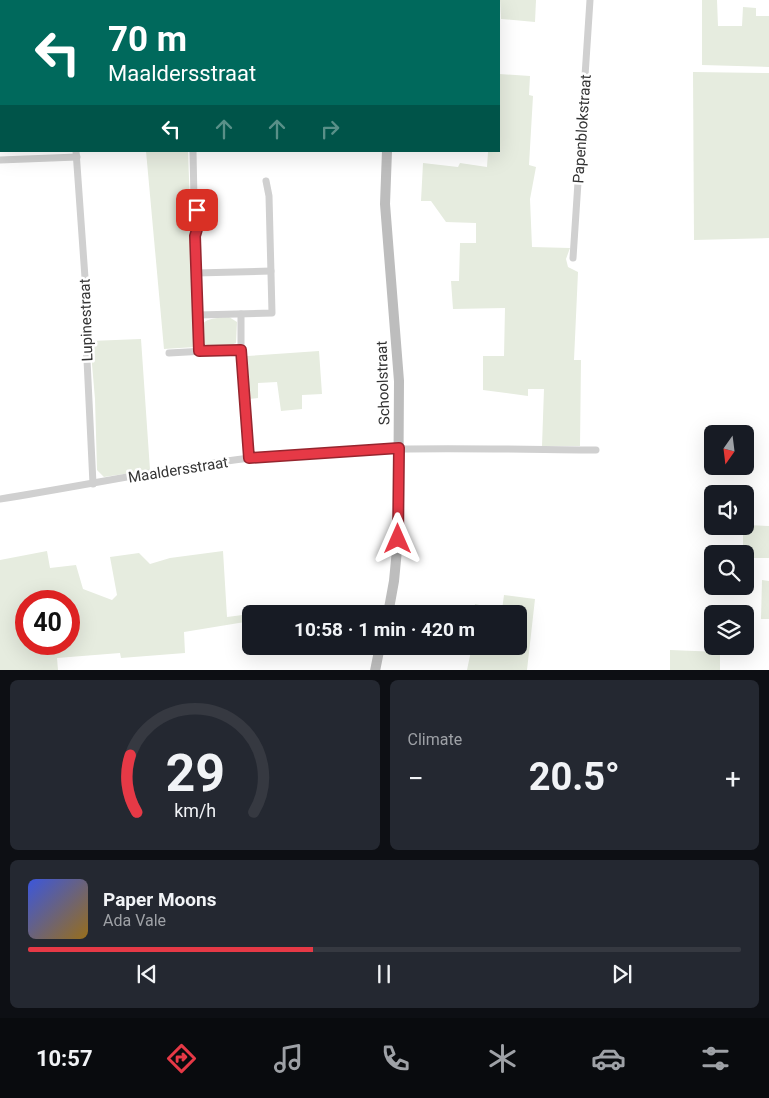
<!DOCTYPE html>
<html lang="en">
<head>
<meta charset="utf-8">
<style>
  body { margin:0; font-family:Roboto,sans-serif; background:#242831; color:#f1f3f6; height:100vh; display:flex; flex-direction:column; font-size:19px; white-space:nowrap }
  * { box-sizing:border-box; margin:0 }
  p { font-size:16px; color:#9ea1a6 }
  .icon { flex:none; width:28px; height:28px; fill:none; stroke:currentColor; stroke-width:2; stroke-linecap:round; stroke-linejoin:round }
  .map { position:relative; height:670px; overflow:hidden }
  .panel { display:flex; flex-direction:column; gap:10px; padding:10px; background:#0d0f14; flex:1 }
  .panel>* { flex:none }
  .banner { position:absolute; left:0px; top:0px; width:500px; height:152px; box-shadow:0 5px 20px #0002; background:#00695c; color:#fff; overflow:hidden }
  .needle { width:32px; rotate:194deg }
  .buttons { position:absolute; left:704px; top:425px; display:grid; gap:10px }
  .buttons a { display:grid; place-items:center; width:50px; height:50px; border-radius:8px; background:#171b24; box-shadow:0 5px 20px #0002; font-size:25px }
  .speed { position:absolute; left:15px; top:590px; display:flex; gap:10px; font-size:25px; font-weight:700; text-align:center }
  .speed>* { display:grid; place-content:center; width:65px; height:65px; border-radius:50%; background:#171b24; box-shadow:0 5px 20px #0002; line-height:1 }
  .speed .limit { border:8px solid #d22; background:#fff; color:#111 }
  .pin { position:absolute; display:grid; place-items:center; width:42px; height:42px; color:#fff; margin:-21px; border-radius:10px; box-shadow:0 2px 8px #0006 }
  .me { position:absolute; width:55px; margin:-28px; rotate:0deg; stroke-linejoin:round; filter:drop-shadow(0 0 4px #0008) }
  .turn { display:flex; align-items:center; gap:18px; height:105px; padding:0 25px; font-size:22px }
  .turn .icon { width:65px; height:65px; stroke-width:2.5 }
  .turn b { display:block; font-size:35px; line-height:42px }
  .lanes { display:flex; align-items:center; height:48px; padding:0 25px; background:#0003; justify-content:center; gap:25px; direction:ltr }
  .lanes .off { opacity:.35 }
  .big { font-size:38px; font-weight:700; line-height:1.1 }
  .panel .widget { flex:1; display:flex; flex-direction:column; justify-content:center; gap:8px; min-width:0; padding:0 18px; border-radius:8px; background:#242831 }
  .panel .dial { align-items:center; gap:0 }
  .dial svg { height:130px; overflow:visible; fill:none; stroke:#363941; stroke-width:7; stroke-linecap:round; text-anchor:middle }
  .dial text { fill:#f1f3f6; stroke:none }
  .song { display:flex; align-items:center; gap:15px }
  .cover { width:60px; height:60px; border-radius:8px; background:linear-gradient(135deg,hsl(230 70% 55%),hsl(40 70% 35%)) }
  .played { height:5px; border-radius:2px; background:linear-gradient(90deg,#e63946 40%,#363941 40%) }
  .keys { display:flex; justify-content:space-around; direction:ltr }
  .heat { display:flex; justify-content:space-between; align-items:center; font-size:28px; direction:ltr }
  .panel .tiles { flex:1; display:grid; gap:10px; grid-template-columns:1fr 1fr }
  .widget:last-child { grid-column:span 2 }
  .trip { position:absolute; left:242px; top:605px; width:285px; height:50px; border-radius:8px; background:#171b24; box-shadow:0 5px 20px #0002; font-weight:700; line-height:50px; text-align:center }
  .dock { display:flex; height:80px; justify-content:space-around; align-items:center; background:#090b0e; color:#9ea1a6 }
  .dock .icon { width:35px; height:35px }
  .dock .on { color:#e63946 }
  .dock b { font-size:22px; color:#f1f3f6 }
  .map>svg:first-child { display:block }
</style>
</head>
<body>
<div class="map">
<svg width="769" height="671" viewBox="0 0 769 671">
  <rect width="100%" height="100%" fill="#fff"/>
  <g fill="#e6ecdf" fill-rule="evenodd">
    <polygon points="500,0 536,0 535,22 501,19"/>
    <polygon points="702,0 717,0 718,26 742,26 743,7 756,8 756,16 769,16 769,67 702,65"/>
    <polygon points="693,72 769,73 769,238 694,240"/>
    <polygon points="499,74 530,76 529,95 533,96 529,165 536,167 530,199 532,247 570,248 566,259 568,267 578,272 574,360 581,360 580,446 542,446 544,389 528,389 528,396 483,390 483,356 504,356 505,308 453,309 451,281 459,281 460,243 476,243 476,223 446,222 431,201 421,201 423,163 458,167 460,163 487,167 488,152 485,151 499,151"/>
    <polygon points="146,151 188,151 195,347 164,349"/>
    <path d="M229,317l8,5 -1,21c-9,5 -22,4 -32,1 -11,-25 6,-26 25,-27z"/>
    <polygon points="141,339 150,470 104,477 97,470 95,399 90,341"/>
    <polygon points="319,351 322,394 302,395 302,409 281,411 277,382 258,383 258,398 249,399 247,356"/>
    <polygon points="745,525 769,526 769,558 745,558 745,554 743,554 743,526"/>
    <path d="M47,551l3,17 26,-3 7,24 29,11 5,-5 -7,-38 29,-4 11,11 20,-6 53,-7 4,66 77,-10 7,7h-60v7l-67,11 1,21 -64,5 -1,-5 -63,5 1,12h-58v-110zM69,601v43h-43v-43z"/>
    <polygon points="762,580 769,581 769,619 761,619"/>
    <polygon points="504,595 535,599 527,670 467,670 472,646 519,646 519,614 473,614 475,604 502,610"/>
    <polygon points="670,650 720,652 720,670 670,670"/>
  </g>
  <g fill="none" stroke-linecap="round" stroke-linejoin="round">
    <g stroke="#d0d0d0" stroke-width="7">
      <polyline points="63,1 64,0"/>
      <polyline points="76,151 88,320 86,339 93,484"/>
      <polyline points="193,151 194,201 198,226 195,236 199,351"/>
      <polyline points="0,160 77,157"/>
      <polyline points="573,258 590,0"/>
      <polyline points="196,273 271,271"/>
      <polyline points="241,314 241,349 249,458"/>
      <polyline points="198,315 272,313 269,196 266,181"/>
      <polyline points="169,353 241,349"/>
      <path d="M0,499c83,-13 166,-31 250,-41 115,-13 231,-9 346,-8"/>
    </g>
    <g stroke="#bdbdbd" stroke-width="10">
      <polyline points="408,1 408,0"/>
      <polyline points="387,151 385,204 399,381 398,539 394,581 388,614"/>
      <polyline points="375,671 380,646"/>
    </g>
  </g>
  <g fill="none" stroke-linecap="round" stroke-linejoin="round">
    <g stroke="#96252e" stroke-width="12">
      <polyline id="route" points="197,210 198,226 195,236 199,351 241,350 249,458 399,448 398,539"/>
    </g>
    <use href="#route" stroke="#e63946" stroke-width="9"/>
  </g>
  <g text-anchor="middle" stroke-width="5" stroke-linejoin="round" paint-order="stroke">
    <g font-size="15" fill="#333" stroke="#fff">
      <text transform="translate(582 129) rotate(-86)" y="5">Papenblokstraat</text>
      <text transform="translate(86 320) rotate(-92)" y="5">Lupinestraat</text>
      <text transform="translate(383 383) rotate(-92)" y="5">Schoolstraat</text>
      <text transform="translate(178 470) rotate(-9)" y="5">Maaldersstraat</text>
    </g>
  </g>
</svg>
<div class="buttons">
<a><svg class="needle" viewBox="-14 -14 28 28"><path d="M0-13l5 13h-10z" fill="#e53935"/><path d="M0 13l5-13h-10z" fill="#9ea1a6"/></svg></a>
<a><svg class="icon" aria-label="sound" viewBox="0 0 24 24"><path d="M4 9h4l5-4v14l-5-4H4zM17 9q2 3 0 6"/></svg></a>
<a><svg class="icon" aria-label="search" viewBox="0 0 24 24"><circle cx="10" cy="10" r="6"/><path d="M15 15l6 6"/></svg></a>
<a><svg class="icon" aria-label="layers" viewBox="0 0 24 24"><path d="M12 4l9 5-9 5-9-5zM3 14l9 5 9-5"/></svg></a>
</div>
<div class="speed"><div class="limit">40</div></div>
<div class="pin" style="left:197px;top:210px;background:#d93025"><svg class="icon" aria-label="arrive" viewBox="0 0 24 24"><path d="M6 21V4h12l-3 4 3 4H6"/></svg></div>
<svg class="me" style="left:398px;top:539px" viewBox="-20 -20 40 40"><path d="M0-17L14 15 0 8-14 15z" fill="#e63946" stroke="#fff" stroke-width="4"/></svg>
<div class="trip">10:58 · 1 min · 420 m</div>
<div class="banner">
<div class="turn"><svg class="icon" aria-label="left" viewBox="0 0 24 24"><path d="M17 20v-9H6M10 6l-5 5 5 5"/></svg><div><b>70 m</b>Maaldersstraat</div></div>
<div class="lanes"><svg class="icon" aria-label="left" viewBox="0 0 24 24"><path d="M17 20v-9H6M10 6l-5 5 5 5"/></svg><svg class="icon off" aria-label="ahead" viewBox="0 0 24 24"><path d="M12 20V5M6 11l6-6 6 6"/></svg><svg class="icon off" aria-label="ahead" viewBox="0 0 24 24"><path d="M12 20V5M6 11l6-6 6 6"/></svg><svg class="icon off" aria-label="right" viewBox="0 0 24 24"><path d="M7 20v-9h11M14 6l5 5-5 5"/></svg></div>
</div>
</div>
<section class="panel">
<div class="tiles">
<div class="widget dial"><svg viewBox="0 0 100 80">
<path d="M14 69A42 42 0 1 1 86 69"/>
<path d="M14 69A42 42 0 0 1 10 34" stroke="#e63946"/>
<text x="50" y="56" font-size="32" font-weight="700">29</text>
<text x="50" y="72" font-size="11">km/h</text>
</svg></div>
<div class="widget"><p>Climate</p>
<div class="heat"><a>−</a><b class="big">20.5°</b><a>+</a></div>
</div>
<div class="widget">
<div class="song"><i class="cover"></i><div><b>Paper Moons</b><p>Ada Vale</p></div></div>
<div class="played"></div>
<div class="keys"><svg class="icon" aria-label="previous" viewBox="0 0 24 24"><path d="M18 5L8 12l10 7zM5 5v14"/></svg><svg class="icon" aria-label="pause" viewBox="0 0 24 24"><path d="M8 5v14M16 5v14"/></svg><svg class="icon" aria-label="next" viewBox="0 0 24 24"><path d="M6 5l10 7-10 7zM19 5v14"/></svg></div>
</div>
</div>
</section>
<nav class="dock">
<b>10:57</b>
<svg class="icon on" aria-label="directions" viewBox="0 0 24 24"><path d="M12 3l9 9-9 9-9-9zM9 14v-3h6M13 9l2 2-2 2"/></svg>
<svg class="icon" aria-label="music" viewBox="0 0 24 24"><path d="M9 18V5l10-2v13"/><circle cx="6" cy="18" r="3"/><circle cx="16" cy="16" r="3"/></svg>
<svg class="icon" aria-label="phone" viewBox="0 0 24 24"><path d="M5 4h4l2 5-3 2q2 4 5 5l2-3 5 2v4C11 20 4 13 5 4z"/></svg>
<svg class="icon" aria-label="climate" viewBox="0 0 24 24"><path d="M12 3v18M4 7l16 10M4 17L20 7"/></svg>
<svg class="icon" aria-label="car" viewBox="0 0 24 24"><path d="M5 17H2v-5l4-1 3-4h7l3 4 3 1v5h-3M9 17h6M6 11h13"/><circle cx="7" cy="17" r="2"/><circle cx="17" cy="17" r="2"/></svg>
<svg class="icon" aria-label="filters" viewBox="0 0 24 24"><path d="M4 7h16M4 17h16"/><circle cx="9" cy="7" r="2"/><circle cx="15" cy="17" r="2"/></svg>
</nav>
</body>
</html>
